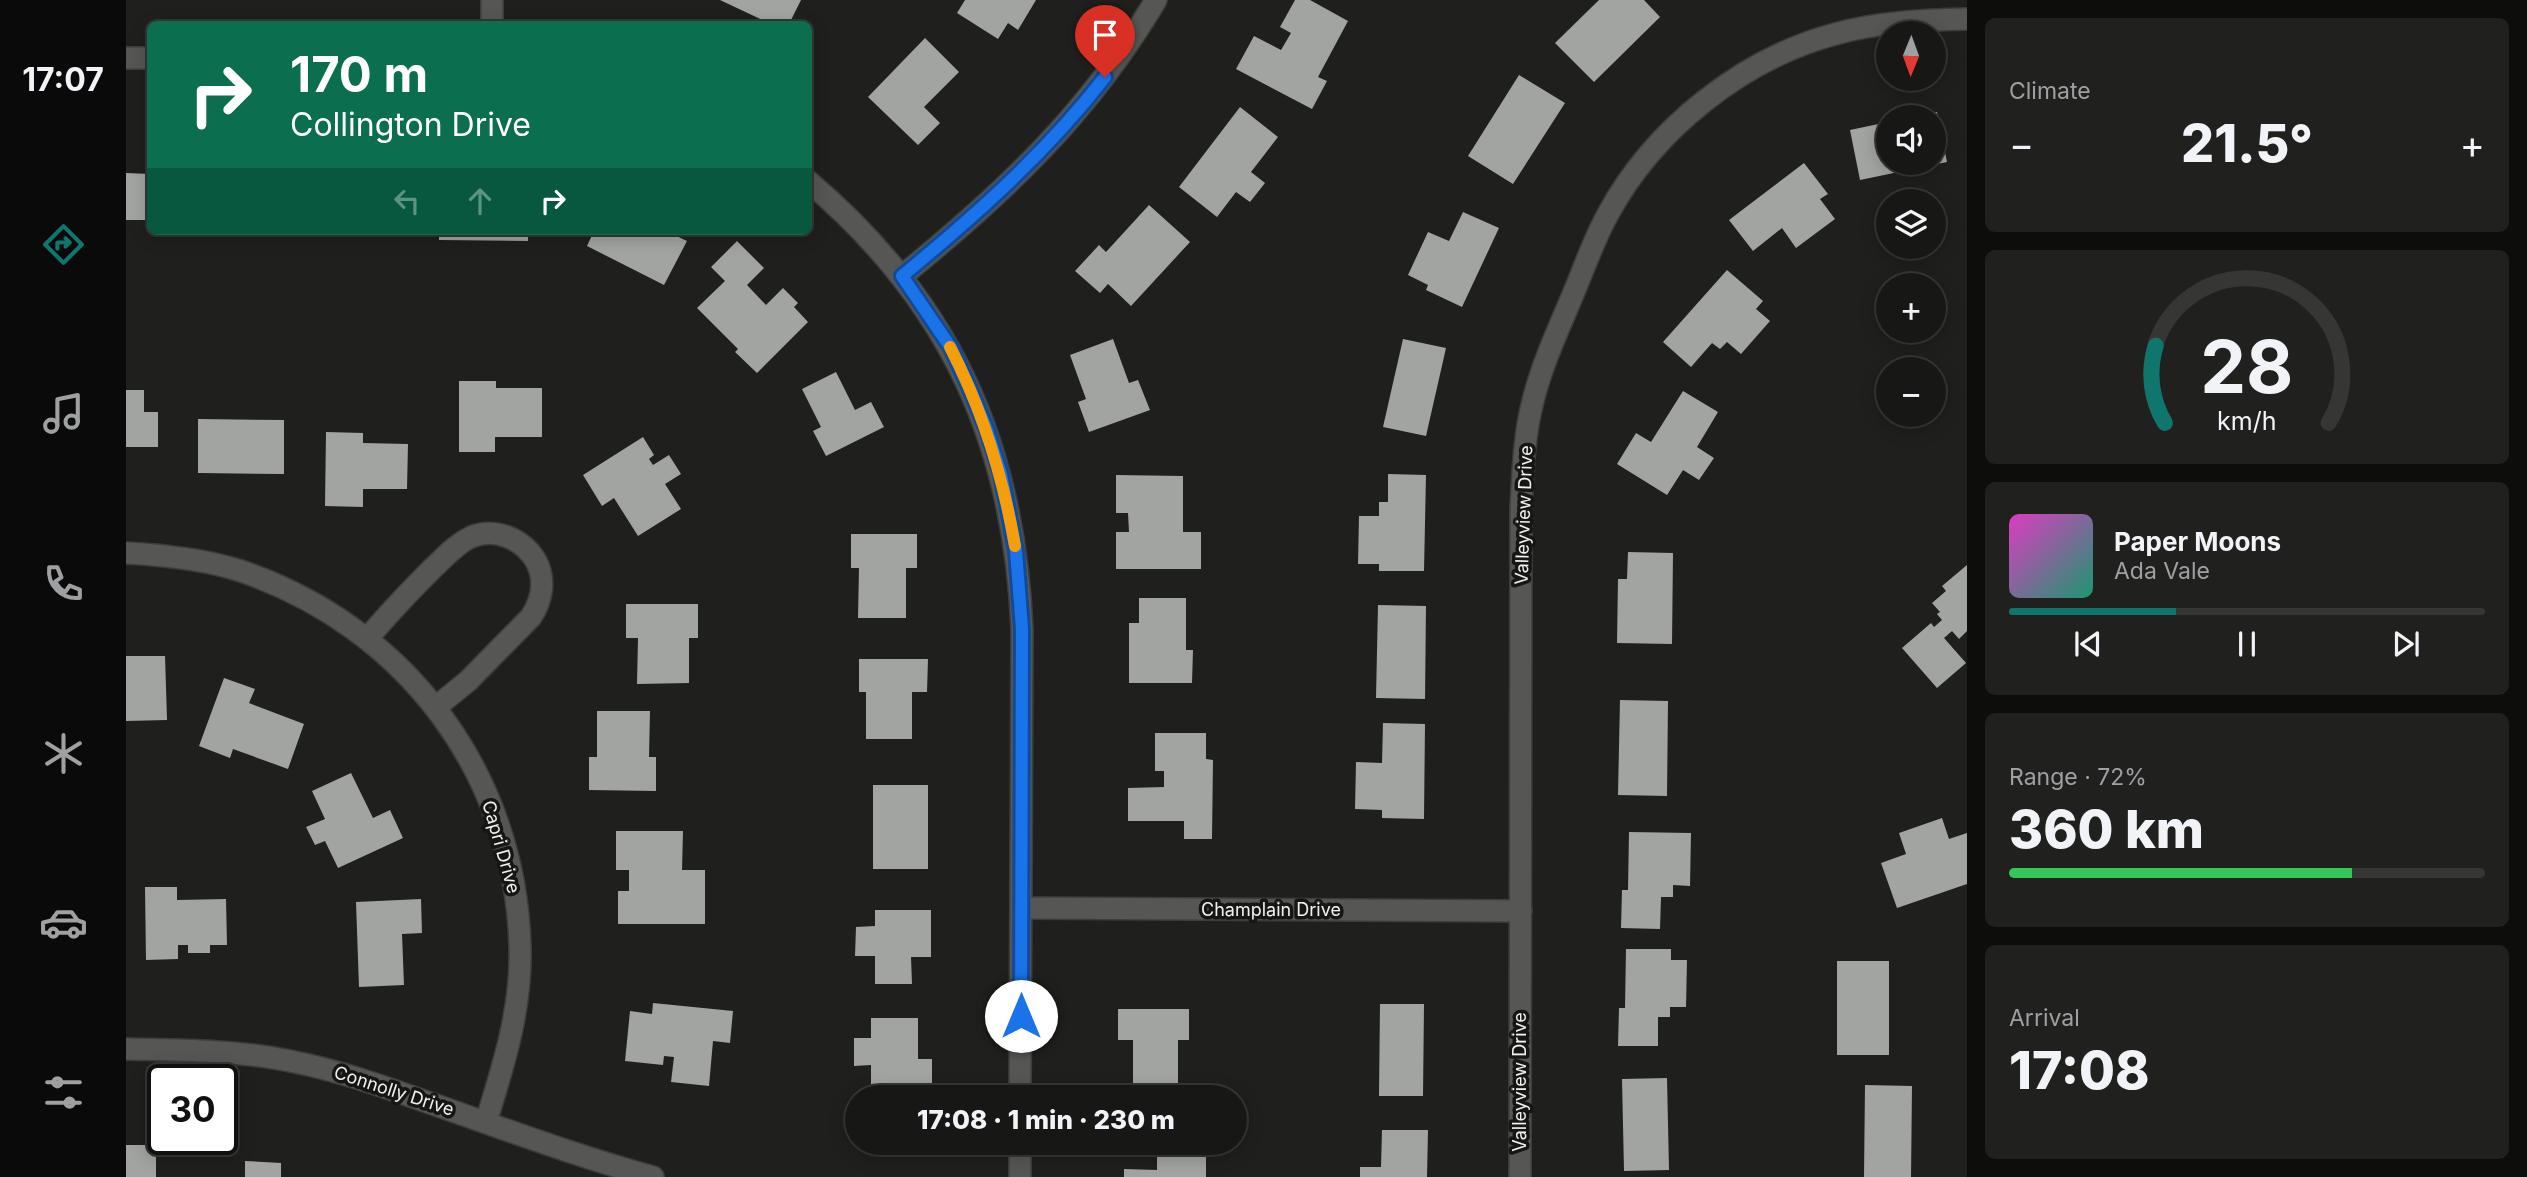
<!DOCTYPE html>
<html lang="en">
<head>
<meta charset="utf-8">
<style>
  body { margin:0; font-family:Inter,sans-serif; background:#20211f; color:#f1f3f6; height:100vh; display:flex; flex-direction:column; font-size:26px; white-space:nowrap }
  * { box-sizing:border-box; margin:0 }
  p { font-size:23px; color:#9ea0a1 }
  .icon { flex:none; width:38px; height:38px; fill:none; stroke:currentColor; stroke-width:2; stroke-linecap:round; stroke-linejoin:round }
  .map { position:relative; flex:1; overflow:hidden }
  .details { display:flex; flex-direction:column; gap:18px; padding:18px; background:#0d0d0c; width:560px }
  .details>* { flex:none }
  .banner { position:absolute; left:21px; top:21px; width:665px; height:214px; border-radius:10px; box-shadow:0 4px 18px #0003,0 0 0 2px #363735; background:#0b6e4f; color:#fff; overflow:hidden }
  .needle { width:46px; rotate:181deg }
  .buttons { position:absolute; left:1750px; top:21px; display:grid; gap:14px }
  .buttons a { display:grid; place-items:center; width:70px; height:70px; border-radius:50%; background:#171816; box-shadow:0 4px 18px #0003,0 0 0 2px #363735; font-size:35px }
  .speed { position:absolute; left:21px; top:1064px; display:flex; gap:14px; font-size:35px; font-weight:700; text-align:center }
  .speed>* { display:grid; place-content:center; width:91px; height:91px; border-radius:50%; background:#171816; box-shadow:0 4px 18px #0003,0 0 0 2px #363735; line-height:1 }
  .speed .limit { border:4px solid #111; border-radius:10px; background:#fff; color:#111 }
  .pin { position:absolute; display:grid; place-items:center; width:60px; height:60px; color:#fff; margin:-72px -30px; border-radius:50% 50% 50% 0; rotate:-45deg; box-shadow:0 0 7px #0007 }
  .pin .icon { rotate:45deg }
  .me { position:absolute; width:77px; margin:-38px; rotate:0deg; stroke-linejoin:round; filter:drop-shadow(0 0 5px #0008) }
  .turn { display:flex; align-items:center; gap:24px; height:147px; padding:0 28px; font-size:32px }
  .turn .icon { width:91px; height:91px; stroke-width:2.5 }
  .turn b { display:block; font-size:49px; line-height:60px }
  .lanes { display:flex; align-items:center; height:66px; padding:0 28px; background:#0003; justify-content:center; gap:35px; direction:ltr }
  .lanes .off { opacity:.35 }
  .big { font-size:52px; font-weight:800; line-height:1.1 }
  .details .card { flex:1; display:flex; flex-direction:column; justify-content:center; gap:10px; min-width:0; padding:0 24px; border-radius:10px; background:#20211f }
  .details .dial { align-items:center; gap:0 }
  .dial svg { height:182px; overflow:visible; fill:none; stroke:#363735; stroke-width:7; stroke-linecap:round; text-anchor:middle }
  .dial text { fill:#f1f3f6; stroke:none }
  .song { display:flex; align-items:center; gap:21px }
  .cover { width:84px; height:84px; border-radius:10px; background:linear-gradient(135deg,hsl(310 70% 55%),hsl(160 70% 35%)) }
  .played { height:7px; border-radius:4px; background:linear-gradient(90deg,#0f766e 35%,#363735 35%) }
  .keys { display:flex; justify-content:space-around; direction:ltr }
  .heat { display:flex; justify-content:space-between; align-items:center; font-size:38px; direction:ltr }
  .charge { height:10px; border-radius:5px; background:linear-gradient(90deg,#34c759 72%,#363735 0) }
  .trip { position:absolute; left:719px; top:1085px; width:402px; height:70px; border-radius:35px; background:#171816; box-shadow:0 4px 18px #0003,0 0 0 2px #363735; font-weight:800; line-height:70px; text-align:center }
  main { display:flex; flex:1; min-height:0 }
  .menu { display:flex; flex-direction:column; width:126px; justify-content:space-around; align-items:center; background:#090a09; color:#9ea0a1 }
  .menu .icon { width:49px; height:49px }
  .menu .on { color:#0f766e }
  .menu b { font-size:32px; color:#f1f3f6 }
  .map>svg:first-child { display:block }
</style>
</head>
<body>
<main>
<nav class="menu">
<b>17:07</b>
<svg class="icon on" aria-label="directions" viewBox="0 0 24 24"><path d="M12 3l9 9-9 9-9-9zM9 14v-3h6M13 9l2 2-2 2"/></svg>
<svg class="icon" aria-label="music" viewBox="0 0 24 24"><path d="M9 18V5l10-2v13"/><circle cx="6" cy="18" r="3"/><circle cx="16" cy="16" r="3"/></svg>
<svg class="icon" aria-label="phone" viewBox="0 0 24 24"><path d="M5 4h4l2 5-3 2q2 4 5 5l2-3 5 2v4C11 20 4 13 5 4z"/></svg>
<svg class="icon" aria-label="climate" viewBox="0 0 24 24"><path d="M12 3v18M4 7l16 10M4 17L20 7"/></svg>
<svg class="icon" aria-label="car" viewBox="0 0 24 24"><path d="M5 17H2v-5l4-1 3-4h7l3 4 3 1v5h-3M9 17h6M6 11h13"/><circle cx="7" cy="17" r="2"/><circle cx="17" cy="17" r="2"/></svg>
<svg class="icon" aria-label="filters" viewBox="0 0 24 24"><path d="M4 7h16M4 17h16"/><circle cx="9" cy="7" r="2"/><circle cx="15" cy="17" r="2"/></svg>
</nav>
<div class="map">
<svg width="1841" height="1177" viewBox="0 0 1841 1177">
  <rect width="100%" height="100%" fill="#1f201d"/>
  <g fill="#a1a4a1">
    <polygon points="594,0 675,0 663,24 645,24"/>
    <polygon points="839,0 910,0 892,30 882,23 872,39 831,13"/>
    <polygon points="1169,0 1184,0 1222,21 1192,77 1201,81 1186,109 1110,69 1128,36 1155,50 1165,33 1154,27"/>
    <polygon points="1473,0 1518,0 1534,17 1468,82 1429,43"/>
    <polygon points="799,38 833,72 798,107 814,123 792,145 742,97"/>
    <polygon points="1393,75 1439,103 1387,184 1342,156"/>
    <polygon points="1114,107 1152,137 1125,172 1139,183 1124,202 1110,192 1091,217 1053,187"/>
    <polygon points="1811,112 1821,162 1734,180 1724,130 1762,122 1762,163 1808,163 1808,117 1789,116"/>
    <polygon points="1678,163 1702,194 1694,199 1709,219 1670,248 1656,228 1627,251 1603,220"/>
    <polygon points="0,173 24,174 24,220 0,220"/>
    <polygon points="1023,205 1064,242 1005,306 982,284 974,293 949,271 973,245 980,252"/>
    <polygon points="1337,212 1373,228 1336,307 1300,290 1302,285 1282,275 1302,232 1323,241"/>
    <polygon points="91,231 156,231 156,234 91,233"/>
    <rect x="196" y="231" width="85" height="3"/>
    <polygon points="313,231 402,231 402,241 313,240"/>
    <polygon points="468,231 540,231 561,241 538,285 461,246"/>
    <polygon points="611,241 638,268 621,285 640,305 657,288 672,303 668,307 682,322 631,373 609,352 612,349 571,308 599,281 585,267"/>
    <polygon points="1601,270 1637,301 1630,309 1644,321 1615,354 1601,342 1594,349 1586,343 1565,367 1537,342"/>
    <polygon points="987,339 1003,383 1012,380 1024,410 963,432 952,402 960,399 944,355"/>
    <polygon points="1277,339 1320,348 1300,436 1257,427"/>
    <polygon points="710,372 729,410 745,402 758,427 700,456 687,431 695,427 676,389"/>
    <polygon points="333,381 370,381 370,388 416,388 416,437 369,437 369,452 333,452"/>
    <polygon points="0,390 18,390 18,412 32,412 32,447 0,447"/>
    <polygon points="1557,391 1592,412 1571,447 1588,458 1573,480 1557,470 1541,495 1491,464 1510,433 1525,442"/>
    <polygon points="72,419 158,420 158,474 72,473"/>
    <polygon points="200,432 237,433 237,443 282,444 281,489 237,489 237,507 199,506"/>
    <polygon points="517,437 528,455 523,459 527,465 543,455 555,474 539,484 555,509 512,536 488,498 476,506 457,475"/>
    <polygon points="1262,474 1300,475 1298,571 1253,571 1253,564 1232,564 1233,516 1253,516 1253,502 1262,502"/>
    <polygon points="990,475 1057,476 1057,532 1075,532 1075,569 990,569 990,532 1003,532 1002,513 990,513"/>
    <polygon points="725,534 791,534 791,568 780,568 780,618 732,618 733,568 725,568"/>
    <polygon points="1502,552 1547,553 1546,644 1491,643 1492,579 1501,579"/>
    <polygon points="1841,565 1841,631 1833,639 1826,631 1818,638 1840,663 1811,688 1776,648 1805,623 1808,627 1816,620 1811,614 1814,612 1806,603 1820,591 1816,586"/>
    <polygon points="1013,598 1060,598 1060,650 1067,650 1066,683 1003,683 1003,623 1013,623"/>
    <polygon points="500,604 572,604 572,638 563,638 563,683 511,684 512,638 500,638"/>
    <polygon points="1252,605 1300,606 1299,699 1250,698"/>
    <polygon points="0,656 39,656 41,720 0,721"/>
    <polygon points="733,659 802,659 801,692 786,692 786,739 740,739 740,692 733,692"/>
    <polygon points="98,678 129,689 123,703 178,724 162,769 107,749 104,758 73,746"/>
    <polygon points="1494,700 1542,701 1541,796 1492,795"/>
    <polygon points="471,711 524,711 523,757 530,757 530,791 463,790 463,757 471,757"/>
    <polygon points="1257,723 1299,724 1298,819 1256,818 1256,810 1229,809 1230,762 1256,763"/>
    <polygon points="1029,733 1080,733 1080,759 1087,760 1086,839 1058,839 1058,821 1002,821 1002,788 1038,787 1038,771 1029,771"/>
    <polygon points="225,773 247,818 264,810 277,838 212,868 199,841 189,845 180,827 199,819 186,791"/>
    <rect x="747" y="785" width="55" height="84"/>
    <polygon points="1816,818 1823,839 1841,833 1841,884 1771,908 1755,863 1780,854 1773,833"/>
    <polygon points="490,831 557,831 556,870 579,870 579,924 492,924 492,891 503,891 503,870 490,870"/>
    <polygon points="1503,832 1565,833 1564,886 1547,885 1547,897 1535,897 1534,929 1495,928 1496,890 1502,890"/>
    <polygon points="19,887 51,887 51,900 100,899 101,945 84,945 84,953 62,953 62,945 52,945 52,959 20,960"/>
    <polygon points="295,899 296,933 276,934 278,985 233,987 230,902"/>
    <polygon points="749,910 805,910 805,957 785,957 786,984 749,984 749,956 729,956 730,927 749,926"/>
    <polygon points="1500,949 1545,949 1545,960 1561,960 1560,1007 1544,1007 1544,1017 1532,1017 1532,1046 1492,1046 1493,1008 1499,1008"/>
    <rect x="1711" y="961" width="52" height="94"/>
    <polygon points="527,1003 607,1011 604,1043 587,1041 583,1086 545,1082 548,1057 538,1056 537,1065 499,1061 504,1011 526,1014"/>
    <polygon points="1254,1004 1298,1004 1297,1096 1253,1096"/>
    <polygon points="992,1009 1063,1009 1063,1040 1052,1040 1052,1083 1007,1083 1007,1040 992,1040"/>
    <polygon points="745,1018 792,1018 792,1059 806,1059 806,1097 745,1097 745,1065 728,1066 728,1038 745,1038"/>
    <polygon points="1541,1078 1543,1170 1498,1171 1496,1079"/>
    <polygon points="1739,1085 1786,1086 1785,1177 1738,1177"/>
    <polygon points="1256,1130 1302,1130 1301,1177 1234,1177 1234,1167 1255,1167"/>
    <polygon points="1016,1143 1080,1143 1080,1177 998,1177 998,1169 1031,1170 1031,1153 1016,1153"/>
    <rect x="0" y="1145" width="30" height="32"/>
    <polygon points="119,1161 155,1163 155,1177 119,1177"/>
  </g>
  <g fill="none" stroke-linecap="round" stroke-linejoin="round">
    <g stroke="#3c3d3b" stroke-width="24">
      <g id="minor">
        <polyline points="366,0 366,24"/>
        <polyline points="0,58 24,58"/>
        <path d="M682,181c143,121 206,263 214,448l-2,468"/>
        <path d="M776,276c102,-83 186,-162 254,-276"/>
        <path d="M0,553c38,2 78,6 115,18 164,56 274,201 279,375 2,61 -16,118 -34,176"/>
        <path d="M241,639c21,-25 43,-48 66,-71 12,-11 23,-24 38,-31 25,-10 52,2 65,24 10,19 6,39 -5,56l-63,64 -32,26"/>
        <polyline points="895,908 1395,911"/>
        <path d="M0,1049c55,1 110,1 164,12 47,9 92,25 137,41 75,26 149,54 226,75"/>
        <polyline points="894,1177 894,1143"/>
        <path d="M1394,1177l1,-670c2,-35 3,-72 12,-106 9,-37 26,-73 41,-109 11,-26 20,-53 34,-78 46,-85 134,-155 227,-180 43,-12 88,-14 132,-15"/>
      </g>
    </g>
    <use href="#minor" stroke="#565754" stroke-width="21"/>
  </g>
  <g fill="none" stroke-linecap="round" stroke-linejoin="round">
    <g stroke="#114b97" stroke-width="18">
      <path id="route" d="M895,1016l1,-387 -6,-78 -15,-77 -14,-44 -17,-41 -19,-41 -49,-72c74,-61 144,-123 203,-199"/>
    </g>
    <use href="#route" stroke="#1a73e8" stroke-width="12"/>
    <path stroke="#f59e0b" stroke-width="12" d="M824,347c33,64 53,129 65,199"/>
  </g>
  <g text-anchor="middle" stroke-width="7" stroke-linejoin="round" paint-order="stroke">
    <g font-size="18" fill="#f1f1ef" stroke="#161714">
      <text transform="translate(1398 515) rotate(-88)" y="6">Valleyview Drive</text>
      <text transform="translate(375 847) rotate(74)" y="6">Capri Drive</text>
      <text x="1145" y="916">Champlain Drive</text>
      <text transform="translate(1394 1082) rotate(-90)" y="6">Valleyview Drive</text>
      <text transform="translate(268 1091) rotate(18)" y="6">Connolly Drive</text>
    </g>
  </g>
</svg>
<div class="buttons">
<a><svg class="needle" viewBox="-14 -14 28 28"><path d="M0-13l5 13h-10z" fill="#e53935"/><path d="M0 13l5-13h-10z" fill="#9ea0a1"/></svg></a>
<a><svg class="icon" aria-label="sound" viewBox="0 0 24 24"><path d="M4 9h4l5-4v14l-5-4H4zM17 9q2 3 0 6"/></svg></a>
<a><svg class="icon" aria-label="layers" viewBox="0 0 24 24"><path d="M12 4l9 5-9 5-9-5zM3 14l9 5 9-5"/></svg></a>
<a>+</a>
<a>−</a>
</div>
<div class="speed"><div class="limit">30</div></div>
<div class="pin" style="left:979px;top:77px;background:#d93025"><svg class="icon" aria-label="arrive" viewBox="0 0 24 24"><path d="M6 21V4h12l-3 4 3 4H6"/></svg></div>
<svg class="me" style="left:895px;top:1016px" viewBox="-20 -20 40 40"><circle r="19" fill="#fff"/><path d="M0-13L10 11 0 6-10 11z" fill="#1a73e8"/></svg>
<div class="trip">17:08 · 1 min · 230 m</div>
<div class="banner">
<div class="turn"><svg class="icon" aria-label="right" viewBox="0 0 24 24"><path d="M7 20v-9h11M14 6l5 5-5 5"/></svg><div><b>170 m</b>Collington Drive</div></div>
<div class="lanes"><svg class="icon off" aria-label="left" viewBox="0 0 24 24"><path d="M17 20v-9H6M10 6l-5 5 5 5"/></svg><svg class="icon off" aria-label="ahead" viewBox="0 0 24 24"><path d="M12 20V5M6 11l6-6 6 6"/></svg><svg class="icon" aria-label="right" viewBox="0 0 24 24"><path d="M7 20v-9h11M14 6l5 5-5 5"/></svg></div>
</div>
</div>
<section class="details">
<div class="card"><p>Climate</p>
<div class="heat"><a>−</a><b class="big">21.5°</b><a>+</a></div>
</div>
<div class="card dial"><svg viewBox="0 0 100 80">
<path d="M14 69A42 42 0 1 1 86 69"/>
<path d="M14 69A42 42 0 0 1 10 35" stroke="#0f766e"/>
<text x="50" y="56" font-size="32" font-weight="700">28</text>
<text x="50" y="72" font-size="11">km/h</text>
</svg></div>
<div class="card">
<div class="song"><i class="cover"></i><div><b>Paper Moons</b><p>Ada Vale</p></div></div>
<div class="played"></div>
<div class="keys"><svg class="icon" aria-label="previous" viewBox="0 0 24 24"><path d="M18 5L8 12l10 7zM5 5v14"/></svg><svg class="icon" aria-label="pause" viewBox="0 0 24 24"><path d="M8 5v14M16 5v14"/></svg><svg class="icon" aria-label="next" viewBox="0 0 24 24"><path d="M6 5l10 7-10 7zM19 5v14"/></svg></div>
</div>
<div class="card"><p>Range · 72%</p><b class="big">360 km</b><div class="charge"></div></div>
<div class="card"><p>Arrival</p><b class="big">17:08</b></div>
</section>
</main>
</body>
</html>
